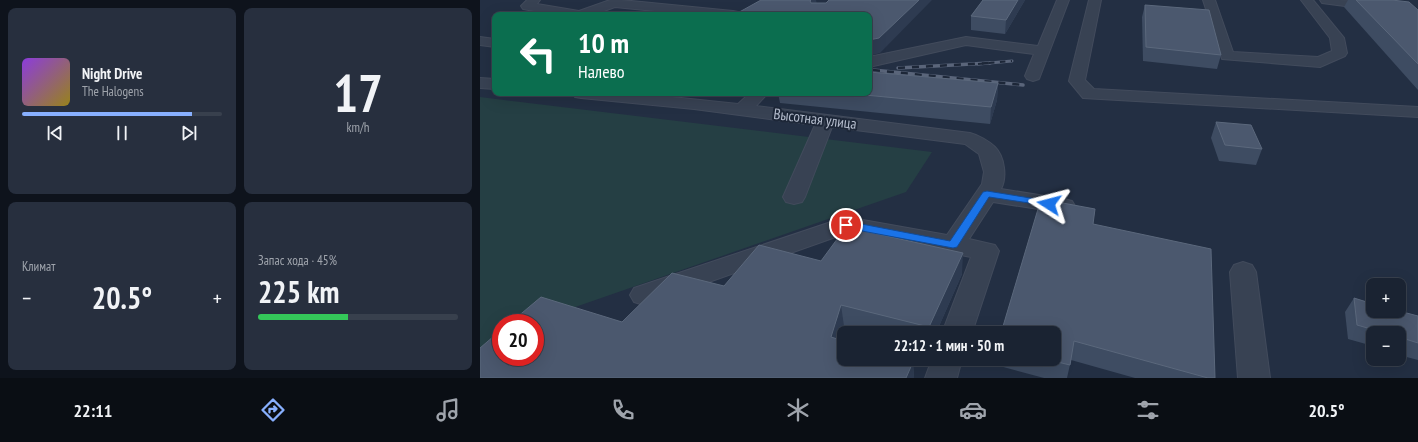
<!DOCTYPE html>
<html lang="ru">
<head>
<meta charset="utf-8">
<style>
  body { margin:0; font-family:"PT Sans Narrow",sans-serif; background:#272f3e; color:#f1f3f6; height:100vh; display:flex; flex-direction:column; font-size:15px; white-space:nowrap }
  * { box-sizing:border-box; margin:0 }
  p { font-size:13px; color:#9fa4ac }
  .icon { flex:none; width:22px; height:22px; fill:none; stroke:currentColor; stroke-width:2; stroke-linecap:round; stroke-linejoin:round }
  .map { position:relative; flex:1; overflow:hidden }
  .drawer { display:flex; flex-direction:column; gap:8px; padding:8px; background:#0e131c; width:480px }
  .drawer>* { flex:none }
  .banner { position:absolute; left:12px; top:12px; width:380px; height:84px; border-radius:8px; box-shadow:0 4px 16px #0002,0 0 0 1px #38404d; background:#0b6e4f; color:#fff; overflow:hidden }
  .fabs { position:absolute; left:886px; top:278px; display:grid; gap:8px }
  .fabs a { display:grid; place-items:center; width:40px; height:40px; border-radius:8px; background:#1a2332; box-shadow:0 4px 16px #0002,0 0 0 1px #38404d; font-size:20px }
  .speed { position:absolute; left:12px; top:314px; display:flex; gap:8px; font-size:20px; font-weight:700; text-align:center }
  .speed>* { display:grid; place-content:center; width:52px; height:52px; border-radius:50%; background:#1a2332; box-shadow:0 4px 16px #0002,0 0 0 1px #38404d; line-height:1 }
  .speed .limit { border:6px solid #d22; background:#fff; color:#111 }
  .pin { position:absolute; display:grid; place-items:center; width:34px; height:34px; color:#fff; margin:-17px; border:2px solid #fff; border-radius:50%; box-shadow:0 1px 4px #0007 }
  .me { position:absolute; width:44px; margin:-22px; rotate:279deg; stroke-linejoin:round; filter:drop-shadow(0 0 3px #0008) }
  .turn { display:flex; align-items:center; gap:14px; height:84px; padding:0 20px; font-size:18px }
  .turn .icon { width:52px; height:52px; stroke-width:2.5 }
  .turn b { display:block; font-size:28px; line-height:34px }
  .big { font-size:30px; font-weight:700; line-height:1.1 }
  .drawer .tile { flex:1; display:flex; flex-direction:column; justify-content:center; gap:6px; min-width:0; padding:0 14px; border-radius:8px; background:#272f3e }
  .drawer .dial { align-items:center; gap:0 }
  .dial b { font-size:52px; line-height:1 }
  .song { display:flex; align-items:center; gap:12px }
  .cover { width:48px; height:48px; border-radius:6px; background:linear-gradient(135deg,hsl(270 70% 55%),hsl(50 70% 35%)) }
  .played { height:4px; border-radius:2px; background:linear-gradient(90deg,#88b0ff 85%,#38404d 85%) }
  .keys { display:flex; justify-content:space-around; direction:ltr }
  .heat { display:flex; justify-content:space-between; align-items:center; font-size:22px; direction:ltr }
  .charge { height:6px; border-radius:3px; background:linear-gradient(90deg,#34c759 45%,#38404d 0) }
  .drawer .tiles { flex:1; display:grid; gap:8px; grid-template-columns:repeat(2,1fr) }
  .trip { position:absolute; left:357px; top:326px; width:224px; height:40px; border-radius:8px; background:#1a2332; box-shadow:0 4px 16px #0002,0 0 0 1px #38404d; font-weight:700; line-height:40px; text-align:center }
  .tabs { display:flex; height:64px; justify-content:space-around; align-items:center; background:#0a0e14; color:#9fa4ac }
  .tabs .icon { width:28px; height:28px }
  .tabs .on { color:#88b0ff }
  .tabs b { font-size:18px; color:#f1f3f6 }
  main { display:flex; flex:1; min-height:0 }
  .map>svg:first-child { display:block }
</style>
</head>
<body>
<main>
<section class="drawer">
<div class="tiles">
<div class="tile">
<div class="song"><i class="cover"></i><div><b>Night Drive</b><p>The Halogens</p></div></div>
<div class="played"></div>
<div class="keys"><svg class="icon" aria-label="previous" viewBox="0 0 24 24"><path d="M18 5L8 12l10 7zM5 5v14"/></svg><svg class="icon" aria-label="pause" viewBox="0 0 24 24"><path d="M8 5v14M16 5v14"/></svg><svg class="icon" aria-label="next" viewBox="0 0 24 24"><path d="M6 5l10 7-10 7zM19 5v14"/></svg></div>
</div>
<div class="tile dial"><b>17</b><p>km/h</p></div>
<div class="tile"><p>Климат</p>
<div class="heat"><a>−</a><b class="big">20.5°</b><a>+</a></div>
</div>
<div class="tile"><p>Запас хода · 45%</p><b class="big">225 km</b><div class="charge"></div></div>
</div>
</section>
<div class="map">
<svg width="938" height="378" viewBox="0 0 938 378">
  <rect width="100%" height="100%" fill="#232f43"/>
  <polygon fill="#253f44" points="0,97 452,152 426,192 78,313 55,323 21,323 21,339 0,349"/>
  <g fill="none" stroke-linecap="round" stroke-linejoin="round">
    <g stroke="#424b5c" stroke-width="2">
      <g id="minor">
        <polygon points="47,0 60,0 57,4 99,11 130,0 141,0 253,11 258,12 259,15 215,15 135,7 113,15 77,15 43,9 41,6"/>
        <polygon points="577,0 589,0 559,79 553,81 547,79 545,76 554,54 486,45 389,67 389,57 486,37 558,46"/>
        <polygon points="609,0 621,0 605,80 614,89 938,107 938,117 603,98 589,81"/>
        <polygon points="723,0 735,0 753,52 838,57 852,51 850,38 821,0 833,0 864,38 867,53 865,56 840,67 742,59"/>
        <path d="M840,0c32,0 68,0 98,11v9l-20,-7 -76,-10z"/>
        <polygon points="0,37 15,39 15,47 0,45"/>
        <polygon points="0,78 15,79 15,89 0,88"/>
        <path d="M93,93h61l104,11 12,-11h18l-12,13 214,27c8,2 19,8 25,14 10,10 12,31 6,42l63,10 8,2 3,5 -3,5 -8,2 -71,-11 -24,37 26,6 4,6 -27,82h-30l29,-76 -124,-24 -203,72 -10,-3 -4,-7 4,-7 212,-71 101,18 35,-51 2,-12 -5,-18 -14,-10 -133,-17 -27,70 -3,5 -8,2 -8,-2 -3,-5 32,-72 -121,-16 -113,-11 -6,-1z"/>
        <polygon points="763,262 772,265 776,272 790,378 758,378 750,272 754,265"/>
        <polygon points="452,359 482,359 477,378 445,378"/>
      </g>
    </g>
    <use href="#minor" fill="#384253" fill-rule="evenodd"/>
    <g stroke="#5a657a" stroke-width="3">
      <polyline id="rail-far1" points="498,64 532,61"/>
    </g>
    <g stroke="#5a657a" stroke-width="3.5">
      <g id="rail">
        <polyline points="418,68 510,63"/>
        <polyline points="393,70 543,85"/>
      </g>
    </g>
    <use href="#rail-far1" stroke="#1d2738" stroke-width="2" stroke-dasharray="5.5" stroke-linecap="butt"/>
    <use href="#rail" stroke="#1d2738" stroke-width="2.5" stroke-dasharray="7" stroke-linecap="butt"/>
  </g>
  <g fill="#3e4c62">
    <polygon points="503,0 545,0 525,34 491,30 491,16"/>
    <polygon points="868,0 912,0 938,10 938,90 864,7"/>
    <polygon points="665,5 741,55 737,69 663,61 662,17"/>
    <polygon points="518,83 517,100 510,124 300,103 298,93 389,93"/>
    <polygon points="736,122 782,149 776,165 739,161 731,138"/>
    <polygon points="613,224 735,378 655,378 591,360 587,378 564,378 516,365 516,359 574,359"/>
    <polygon points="341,261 482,274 456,333 393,333 364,326 360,340 433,362 434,378 0,378 142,322 244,286"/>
    <polygon points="874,298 938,316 938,360 919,355 919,333 893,333 893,346 868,339 865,312"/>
  </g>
  <g fill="#2e3b51">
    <polygon points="331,0 336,0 338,8 332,14 330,1"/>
    <polygon points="439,0 452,0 400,53 389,56 389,40"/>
    <polygon points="538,0 545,0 525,34 526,20"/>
    <polygon points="518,83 517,100 510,124 511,107"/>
    <polygon points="483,253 482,274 456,333 449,333 449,327"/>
    <polygon points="361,305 364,326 355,357 351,337"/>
    <polygon points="433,362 434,378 426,378"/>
  </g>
  <g fill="#4b586e" stroke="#5b687c">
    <polygon points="281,0 331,0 330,1 331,3 346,3 349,0 439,0 399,38 389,40 389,15 254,15"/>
    <polygon points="503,0 538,0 526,20 491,16"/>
    <polygon points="876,0 912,0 929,2 938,10 938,64"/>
    <polygon points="665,5 729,10 741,55 666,47"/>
    <polygon points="389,72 518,83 511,107 364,93 389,93"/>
    <polygon points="736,122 771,125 782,149 745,145"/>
    <polygon points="561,199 615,209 613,224 731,249 735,378 728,378 594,341 590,365 565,359 574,359 574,333 521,333"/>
    <polygon points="366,227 483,253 449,327 361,305 351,337 364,341 364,359 423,359 433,362 426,378 0,378 0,348 21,330 21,357 55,357 55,323 30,323 61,297 142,322 192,273 244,286 279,245 341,261"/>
    <polygon points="874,298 893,304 893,311 919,311 938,316 938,343 919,337 919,333 905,333 877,325"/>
  </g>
  <polygon fill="#1a73e8" stroke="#114b97" points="507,191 569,201 573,204 569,206 509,197 477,247 473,248 366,228 361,225 366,221 470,241 503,192"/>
  <g text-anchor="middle" stroke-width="4" stroke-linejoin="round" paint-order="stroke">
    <g font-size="15" fill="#b5bdcd" stroke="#1d2738">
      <text transform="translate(335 119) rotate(7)" y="5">Высотная улица</text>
    </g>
  </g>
</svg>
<div class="fabs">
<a>+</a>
<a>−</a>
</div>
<div class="speed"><div class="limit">20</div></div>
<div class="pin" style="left:366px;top:225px;background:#d93025"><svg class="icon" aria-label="arrive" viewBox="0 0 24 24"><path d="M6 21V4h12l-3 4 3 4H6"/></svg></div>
<svg class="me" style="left:569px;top:204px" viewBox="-20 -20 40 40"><path d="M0-17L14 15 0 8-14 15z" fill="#1a73e8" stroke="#fff" stroke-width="4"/></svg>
<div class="trip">22:12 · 1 мин · 50 m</div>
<div class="banner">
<div class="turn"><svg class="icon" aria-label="left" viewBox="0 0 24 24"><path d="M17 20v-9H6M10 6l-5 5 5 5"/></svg><div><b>10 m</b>Налево</div></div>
</div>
</div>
</main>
<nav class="tabs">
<b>22:11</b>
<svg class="icon on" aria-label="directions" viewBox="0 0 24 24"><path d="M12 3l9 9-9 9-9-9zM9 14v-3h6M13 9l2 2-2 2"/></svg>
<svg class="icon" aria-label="music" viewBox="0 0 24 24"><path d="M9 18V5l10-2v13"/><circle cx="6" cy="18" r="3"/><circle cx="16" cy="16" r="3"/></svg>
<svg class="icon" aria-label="phone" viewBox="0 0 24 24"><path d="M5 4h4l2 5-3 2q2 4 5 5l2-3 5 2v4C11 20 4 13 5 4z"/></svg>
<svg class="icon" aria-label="climate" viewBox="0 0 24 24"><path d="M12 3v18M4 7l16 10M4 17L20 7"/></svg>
<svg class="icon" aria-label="car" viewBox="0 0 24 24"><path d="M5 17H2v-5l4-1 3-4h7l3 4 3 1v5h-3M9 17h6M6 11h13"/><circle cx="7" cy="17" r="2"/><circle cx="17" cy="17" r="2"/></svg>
<svg class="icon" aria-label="filters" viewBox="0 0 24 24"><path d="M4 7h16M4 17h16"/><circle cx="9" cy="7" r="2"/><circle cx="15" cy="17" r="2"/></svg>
<b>20.5°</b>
</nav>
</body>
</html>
